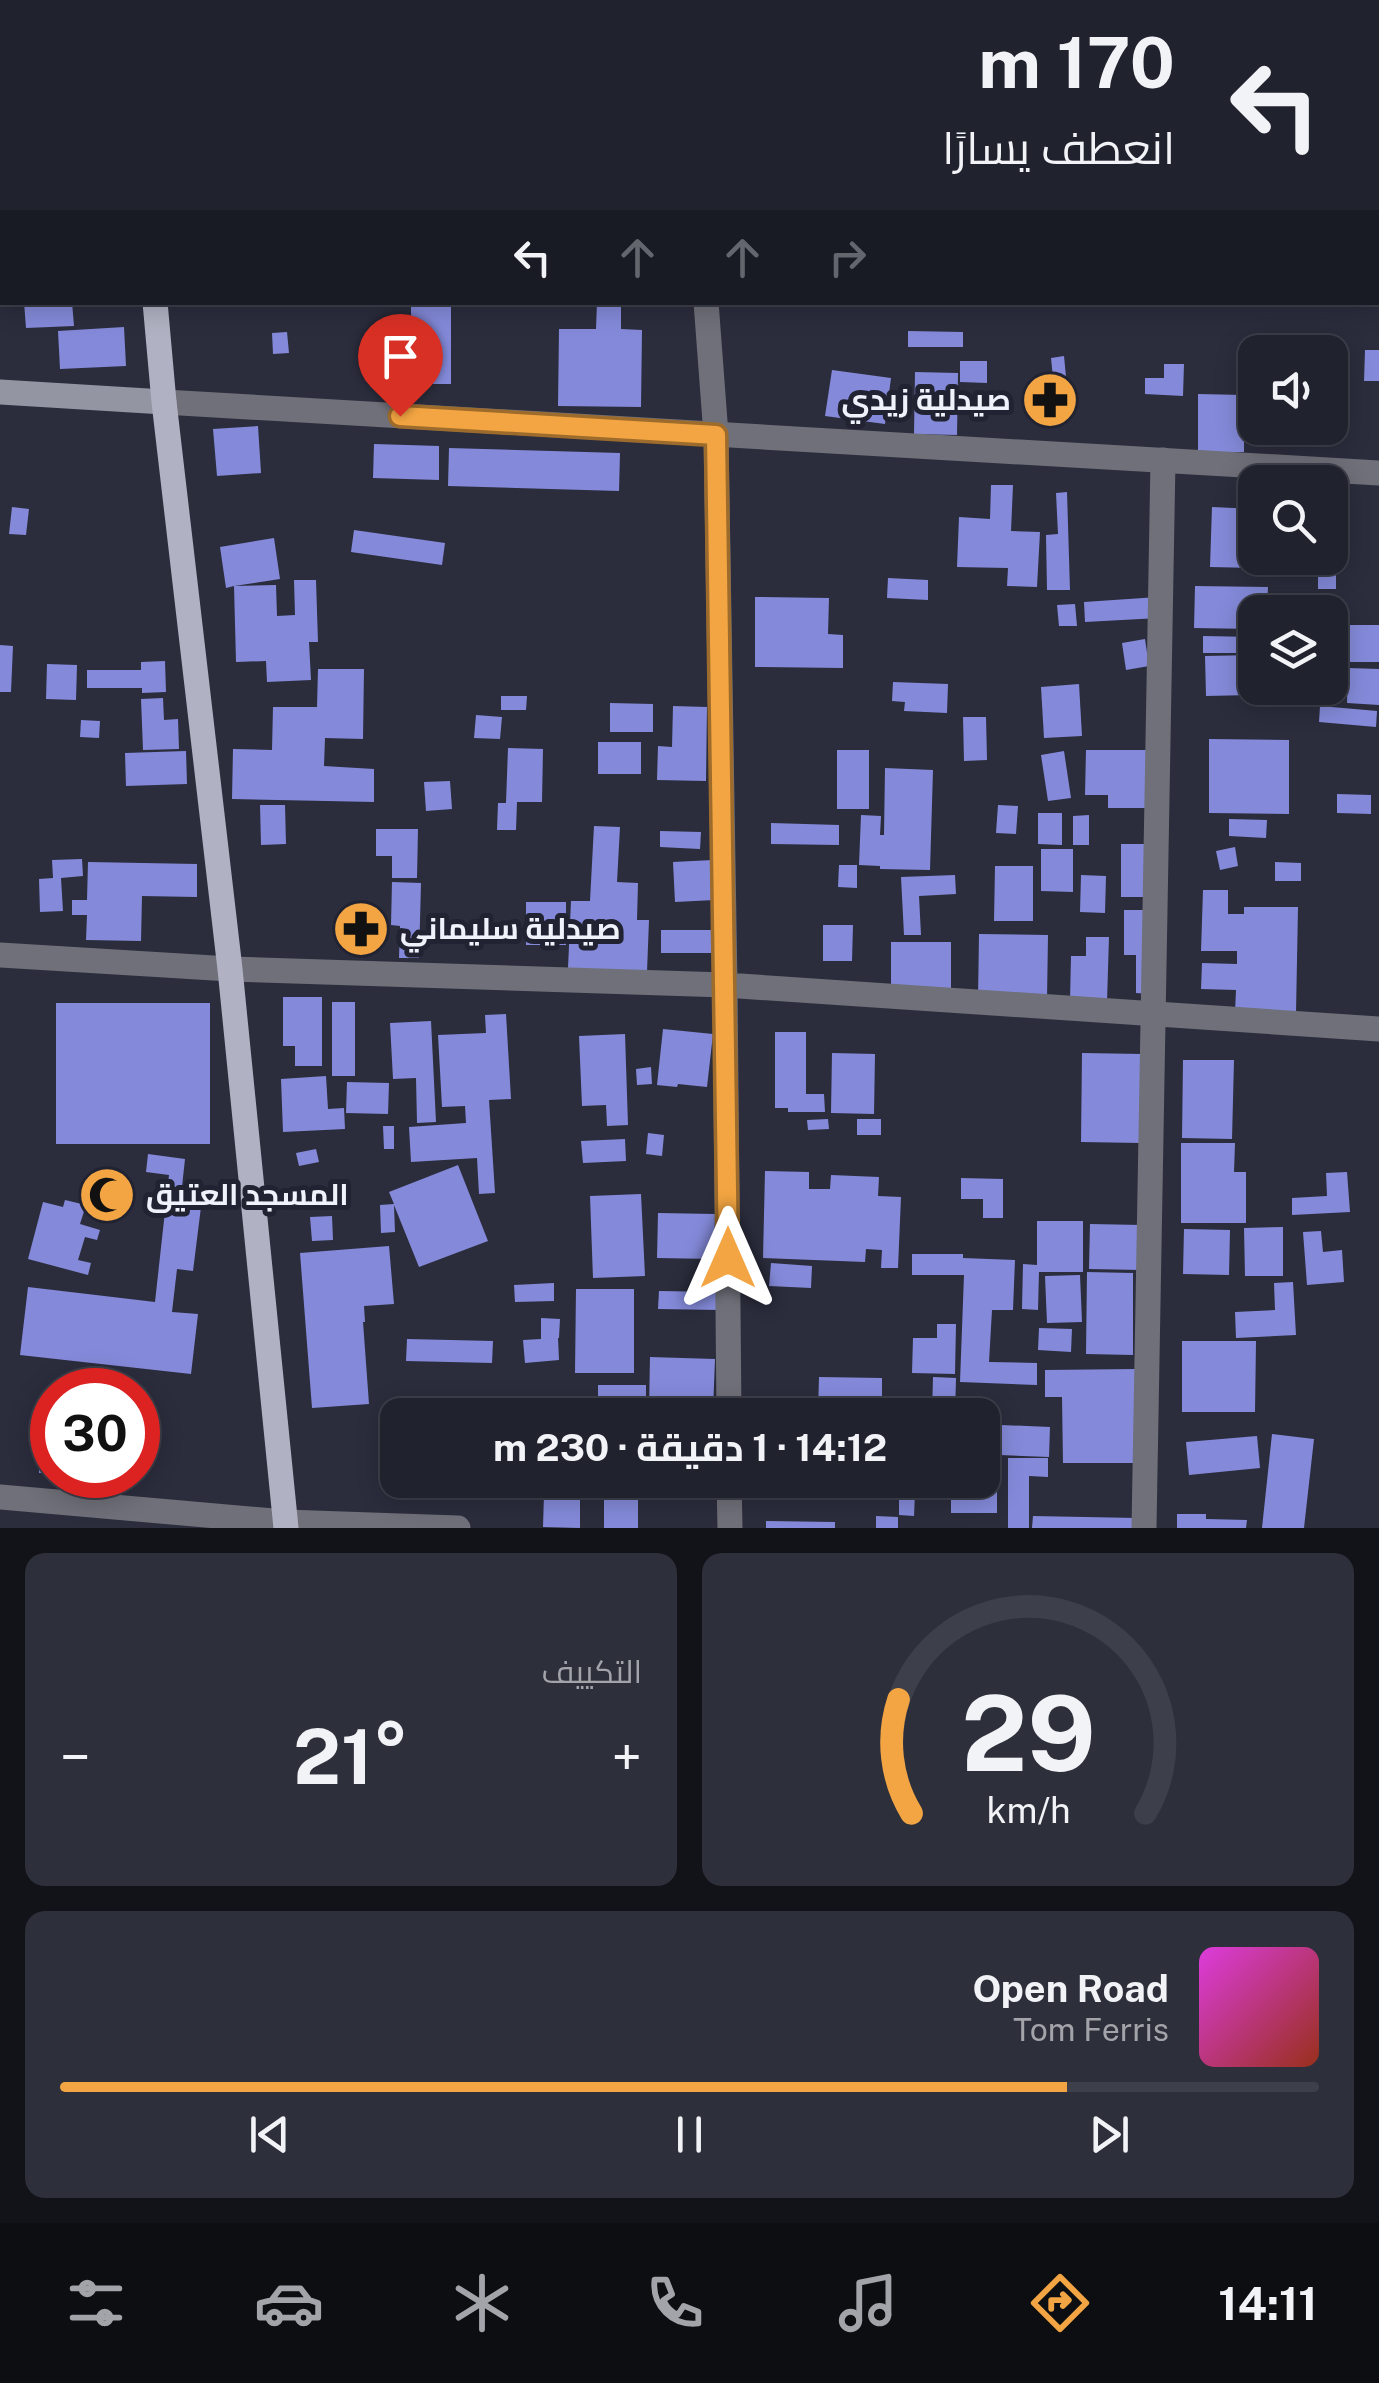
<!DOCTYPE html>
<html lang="ar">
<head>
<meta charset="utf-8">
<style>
  body { margin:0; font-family:"Public Sans",Cairo,sans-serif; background:#2d2f3a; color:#f1f3f6; direction:rtl; height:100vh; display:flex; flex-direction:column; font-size:38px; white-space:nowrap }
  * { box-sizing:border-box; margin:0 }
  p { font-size:32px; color:#a2a4aa }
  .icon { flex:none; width:55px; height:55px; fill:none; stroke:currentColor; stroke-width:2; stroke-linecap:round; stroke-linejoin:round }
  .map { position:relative; height:1528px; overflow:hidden; direction:ltr }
  .panel { display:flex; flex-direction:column; gap:25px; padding:25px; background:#121319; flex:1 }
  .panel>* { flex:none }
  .hud { position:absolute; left:0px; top:0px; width:1380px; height:305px; box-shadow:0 5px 25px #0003,0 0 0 2px #3d3f4a; direction:rtl; background:#20222e; color:#f1f3f6; overflow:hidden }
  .tools { position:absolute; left:1238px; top:335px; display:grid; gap:20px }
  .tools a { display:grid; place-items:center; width:110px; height:110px; border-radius:20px; background:#20222e; box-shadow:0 5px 25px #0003,0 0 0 2px #3d3f4a; font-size:50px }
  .speed { position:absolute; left:30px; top:1368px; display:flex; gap:20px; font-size:50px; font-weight:700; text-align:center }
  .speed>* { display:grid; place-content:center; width:130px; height:130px; border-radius:50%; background:#20222e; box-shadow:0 5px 25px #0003,0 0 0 2px #3d3f4a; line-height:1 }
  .speed .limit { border:15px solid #d22; background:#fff; color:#111 }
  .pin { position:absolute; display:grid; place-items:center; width:85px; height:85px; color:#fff; margin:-102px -42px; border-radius:50% 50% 50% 0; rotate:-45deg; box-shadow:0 0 10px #0007 }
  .pin .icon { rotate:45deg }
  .me { position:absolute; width:110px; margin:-55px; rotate:0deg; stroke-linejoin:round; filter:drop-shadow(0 0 8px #0008) }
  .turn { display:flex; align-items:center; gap:35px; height:210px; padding:0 40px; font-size:45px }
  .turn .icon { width:130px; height:130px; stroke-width:2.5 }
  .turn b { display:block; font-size:70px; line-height:85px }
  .lanes { display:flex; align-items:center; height:95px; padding:0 40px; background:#0003; justify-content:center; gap:50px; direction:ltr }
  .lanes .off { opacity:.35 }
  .big { font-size:75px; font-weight:700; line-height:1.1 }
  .panel .tile { flex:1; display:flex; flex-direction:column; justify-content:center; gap:15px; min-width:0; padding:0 35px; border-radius:20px; background:#2d2f3a }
  .panel .dial { align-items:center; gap:0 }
  .dial svg { height:260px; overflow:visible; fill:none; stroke:#3d3f4a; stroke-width:7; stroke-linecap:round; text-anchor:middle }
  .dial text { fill:#f1f3f6; stroke:none }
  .song { display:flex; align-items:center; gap:30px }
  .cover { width:120px; height:120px; border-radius:15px; background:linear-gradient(135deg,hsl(300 70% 55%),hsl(10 70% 35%)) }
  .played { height:10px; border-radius:5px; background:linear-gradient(90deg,#f2a542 80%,#3d3f4a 80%) }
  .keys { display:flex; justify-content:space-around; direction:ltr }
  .heat { display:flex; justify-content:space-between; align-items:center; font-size:55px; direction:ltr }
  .panel .tiles { flex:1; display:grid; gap:25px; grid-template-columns:1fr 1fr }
  .tile:last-child { grid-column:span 2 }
  .trip { position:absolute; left:380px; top:1398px; width:620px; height:100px; border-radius:20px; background:#20222e; box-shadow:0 5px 25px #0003,0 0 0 2px #3d3f4a; font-weight:700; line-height:100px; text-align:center; direction:rtl }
  .tab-bar { display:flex; height:160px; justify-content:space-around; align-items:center; background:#0d0e12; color:#a2a4aa }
  .tab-bar .icon { width:70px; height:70px }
  .tab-bar .active { color:#f2a542 }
  .tab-bar b { font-size:45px; color:#f1f3f6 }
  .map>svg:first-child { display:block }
</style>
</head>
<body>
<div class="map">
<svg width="1379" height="1528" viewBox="0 0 1379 1528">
  <rect width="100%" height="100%" fill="#2b2d3d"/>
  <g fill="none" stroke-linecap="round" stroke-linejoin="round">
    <polyline stroke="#15094f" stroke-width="58" points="0,27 2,27"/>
  </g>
  <g fill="#848ad9">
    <polygon points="24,302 72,302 74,326 26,328"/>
    <rect x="411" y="302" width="40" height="82"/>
    <polygon points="597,302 621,302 621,329 642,330 641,407 558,406 559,329 596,329"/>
    <polygon points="124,327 126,366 60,369 58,331"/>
    <polygon points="908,331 963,332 963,347 908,347"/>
    <polygon points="287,332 289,353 273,354 272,333"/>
    <polygon points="1365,350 1379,350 1379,381 1364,381"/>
    <polygon points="1064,356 1066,377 1053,378 1051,358"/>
    <polygon points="960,361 987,361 987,383 960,382"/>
    <polygon points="1164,364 1184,364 1183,396 1145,394 1145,378 1164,378"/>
    <polygon points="832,370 891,378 885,424 825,416"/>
    <polygon points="915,372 958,373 957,435 914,434"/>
    <polygon points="1198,394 1244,395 1244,452 1198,452"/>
    <polygon points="258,426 261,473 217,476 213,429"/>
    <polygon points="374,444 439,446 439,480 373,478"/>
    <polygon points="449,448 620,453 619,491 448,486"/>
    <polygon points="991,485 1013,485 1011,531 1040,532 1037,587 1007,586 1008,568 957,567 959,517 990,519"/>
    <polygon points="1067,492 1070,590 1047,590 1046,535 1058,534 1056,493"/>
    <polygon points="12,507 29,509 26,535 9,534"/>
    <polygon points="1212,507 1255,509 1255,558 1286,558 1286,575 1254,574 1255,568 1210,567"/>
    <polygon points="354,530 445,543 442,565 351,552"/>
    <polygon points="274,538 280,579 234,586 276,585 277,616 295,615 294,580 316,580 318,642 309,642 311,680 267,682 266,661 236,662 234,586 226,588 220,547"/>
    <polygon points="1318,573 1336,574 1336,589 1318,589"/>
    <polygon points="888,578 928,580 928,600 887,598"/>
    <polygon points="1195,586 1268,587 1267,609 1287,609 1287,612 1255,612 1255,629 1194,628"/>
    <polygon points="755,597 829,598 828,634 843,635 843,668 755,667"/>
    <polygon points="1158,597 1159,618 1085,622 1084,602"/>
    <polygon points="1075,604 1077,626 1059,626 1057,605"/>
    <polygon points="1349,625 1379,625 1379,662 1348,662"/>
    <polygon points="1203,636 1255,637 1255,653 1203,653"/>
    <polygon points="1145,639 1149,666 1126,670 1122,643"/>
    <polygon points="0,645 13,646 11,692 0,692"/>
    <polygon points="1255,655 1255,678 1251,678 1252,695 1206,696 1205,656"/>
    <polygon points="165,661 166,692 142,693 142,688 87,688 87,670 141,670 141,662"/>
    <polygon points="47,664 77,665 76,700 46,699"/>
    <polygon points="1348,668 1379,669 1379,705 1347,703"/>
    <polygon points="318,669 364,669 363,739 325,738 324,766 374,769 374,802 232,799 233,749 272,750 273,707 317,707"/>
    <polygon points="893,682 948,684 947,713 904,711 905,702 892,701"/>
    <polygon points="1079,684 1082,736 1044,738 1041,687"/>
    <polygon points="501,696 527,696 526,710 501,710"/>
    <polygon points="163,698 164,720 178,719 179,749 143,750 141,699"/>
    <polygon points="610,703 653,704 653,732 610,732"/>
    <polygon points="673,706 707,707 706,781 657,780 658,746 672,747"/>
    <polygon points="1320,706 1377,711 1376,727 1319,722"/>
    <polygon points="476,715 502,717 500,739 474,738"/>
    <polygon points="963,717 986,717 987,760 964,761"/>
    <polygon points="81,720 100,721 99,738 80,737"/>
    <polygon points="1209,739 1289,740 1289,814 1209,813"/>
    <rect x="598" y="742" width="43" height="32"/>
    <polygon points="508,748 543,749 542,802 517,802 516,830 497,830 498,803 506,803"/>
    <rect x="837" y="750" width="32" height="59"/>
    <polygon points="1086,750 1149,750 1149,808 1108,808 1108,795 1085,795"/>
    <polygon points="186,751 187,784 126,786 125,753"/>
    <polygon points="1064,751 1071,798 1048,801 1041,755"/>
    <polygon points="885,768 933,770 930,870 880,869 880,866 859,865 861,815 881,816 880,835 884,835"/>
    <polygon points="450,781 452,809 426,811 424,782"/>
    <polygon points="1337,794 1371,795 1371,814 1337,813"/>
    <polygon points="260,805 285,805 286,844 261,845"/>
    <polygon points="998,805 1018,806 1016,834 996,833"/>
    <polygon points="1038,813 1062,813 1062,845 1038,844"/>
    <polygon points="1089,815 1089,845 1073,845 1073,816"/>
    <polygon points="1229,819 1267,820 1266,838 1229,836"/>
    <polygon points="771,823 839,825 839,845 771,844"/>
    <polygon points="594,826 620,827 617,882 638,883 637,920 649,920 647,972 568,968 571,901 590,901"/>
    <polygon points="376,829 418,829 417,878 392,878 392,856 376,856"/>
    <polygon points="660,831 701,832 700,849 660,847"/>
    <polygon points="1121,844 1146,844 1147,897 1121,897"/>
    <polygon points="1235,847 1238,866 1220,870 1216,851"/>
    <polygon points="1041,849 1073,849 1073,892 1041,891"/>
    <polygon points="82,859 83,876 61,878 63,911 40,912 39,879 53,878 52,860"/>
    <polygon points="713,860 715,900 675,902 673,862"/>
    <polygon points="88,862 197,864 197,897 142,896 141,941 86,940 87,915 72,915 72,900 87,900"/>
    <polygon points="1275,862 1301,863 1301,881 1275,881"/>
    <polygon points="839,865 857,865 857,888 838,887"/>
    <polygon points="995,866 1033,866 1033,921 994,921"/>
    <polygon points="955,875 956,894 919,896 921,935 904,935 901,877"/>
    <polygon points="1081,875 1106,876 1105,913 1080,912"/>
    <polygon points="392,882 421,883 419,958 399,958 400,926 391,925"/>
    <polygon points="1203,890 1228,890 1228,914 1244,914 1244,907 1298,907 1296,1013 1235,1012 1236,990 1201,989 1202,963 1237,964 1237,951 1201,951"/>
    <rect x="526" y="902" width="40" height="43"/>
    <polygon points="1124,910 1151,910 1151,994 1136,993 1136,955 1124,955"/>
    <polygon points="823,925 853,925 852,961 823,961"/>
    <rect x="661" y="930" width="50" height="23"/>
    <polygon points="979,934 1048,935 1047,999 978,998"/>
    <polygon points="1086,937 1109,937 1107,1002 1070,1001 1071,956 1086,956"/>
    <polygon points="891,942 951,942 951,990 891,989"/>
    <polygon points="283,997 322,997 322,1066 295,1066 295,1046 283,1046"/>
    <rect x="332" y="1002" width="23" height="74"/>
    <rect x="56" y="1003" width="154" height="141"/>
    <polygon points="506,1014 511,1099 489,1100 495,1193 479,1194 477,1158 411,1162 409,1127 466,1123 465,1106 442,1107 438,1035 486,1033 485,1015"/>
    <polygon points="431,1021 436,1122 417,1123 416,1078 393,1079 390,1023"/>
    <polygon points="663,1029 713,1034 707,1087 678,1084 677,1087 657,1085"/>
    <polygon points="775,1032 806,1032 806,1094 824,1094 825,1112 788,1112 788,1108 775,1108"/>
    <polygon points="625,1034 628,1125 607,1126 606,1105 582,1106 579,1036"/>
    <polygon points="832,1053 875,1054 874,1114 831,1113"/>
    <polygon points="1082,1053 1142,1054 1141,1143 1081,1142"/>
    <polygon points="1183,1060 1234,1060 1232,1139 1182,1138"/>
    <polygon points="651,1067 652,1084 637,1085 636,1069"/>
    <polygon points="326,1076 328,1109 344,1108 345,1129 283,1132 281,1079"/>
    <polygon points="347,1082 389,1083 388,1114 346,1113"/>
    <polygon points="828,1119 829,1129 808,1130 807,1120"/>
    <rect x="857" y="1119" width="24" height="16"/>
    <polygon points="383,1126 394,1126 394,1149 384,1149"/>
    <polygon points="648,1133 664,1135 662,1156 646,1154"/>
    <polygon points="625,1139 626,1161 583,1163 581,1141"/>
    <polygon points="1181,1143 1235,1143 1234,1172 1246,1172 1246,1223 1181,1223"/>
    <polygon points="316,1149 319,1162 299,1166 296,1153"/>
    <polygon points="148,1154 185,1159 180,1205 201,1207 193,1271 177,1269 172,1312 198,1314 191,1374 20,1355 28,1287 155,1302 169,1175 146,1172"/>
    <polygon points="458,1165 488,1241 419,1267 394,1205 395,1232 381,1233 380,1205 394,1204 389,1192"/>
    <polygon points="765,1171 809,1172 809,1189 830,1189 831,1175 879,1177 878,1196 901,1197 898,1268 881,1268 882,1250 866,1249 865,1262 763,1258"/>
    <polygon points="1347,1172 1350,1212 1292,1215 1292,1198 1327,1196 1326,1173"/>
    <polygon points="961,1178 1003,1179 1003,1218 983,1218 983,1199 961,1199"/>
    <polygon points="641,1194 645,1276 593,1278 590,1196"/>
    <polygon points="65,1200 86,1205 80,1224 100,1230 97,1240 85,1237 78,1260 91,1263 88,1275 28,1259 43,1202 63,1207"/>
    <polygon points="658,1213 715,1214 714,1259 657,1258"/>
    <polygon points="332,1216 333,1240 312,1241 310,1217"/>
    <polygon points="1037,1221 1083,1221 1083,1272 1039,1272 1038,1310 1022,1309 1023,1264 1037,1265"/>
    <polygon points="1090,1224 1142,1225 1141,1270 1089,1269"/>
    <polygon points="1283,1227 1283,1276 1245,1276 1244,1228"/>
    <polygon points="1184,1229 1230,1230 1229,1275 1183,1274"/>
    <polygon points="1321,1231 1323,1252 1342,1250 1344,1282 1307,1285 1303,1232"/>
    <polygon points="389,1246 394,1304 364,1306 365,1322 363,1322 369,1404 312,1408 300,1253"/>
    <polygon points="912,1254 963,1254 963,1258 1015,1260 1013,1310 992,1310 989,1362 1037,1363 1037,1385 960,1382 964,1275 912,1275"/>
    <polygon points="771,1263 812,1266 811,1288 769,1286"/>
    <polygon points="1087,1272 1133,1273 1133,1355 1086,1354"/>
    <polygon points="1080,1275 1082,1322 1047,1323 1045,1276"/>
    <polygon points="1293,1282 1296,1335 1236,1338 1235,1312 1275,1310 1274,1283"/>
    <polygon points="554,1283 554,1301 515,1302 514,1285"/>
    <polygon points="576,1289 634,1289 634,1373 575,1373"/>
    <polygon points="659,1291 720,1292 720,1310 658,1309"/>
    <polygon points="541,1318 560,1319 559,1338 558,1338 559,1360 525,1363 523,1340 541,1339"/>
    <polygon points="937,1324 956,1324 955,1374 912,1373 913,1338 937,1338"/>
    <polygon points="1039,1328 1072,1329 1071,1352 1038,1350"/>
    <polygon points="407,1339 493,1341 492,1363 406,1361"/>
    <polygon points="1182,1341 1256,1341 1255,1412 1182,1412"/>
    <polygon points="650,1357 715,1359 713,1411 649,1410"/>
    <polygon points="1137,1369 1138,1463 1063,1463 1062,1397 1045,1397 1045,1370"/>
    <polygon points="819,1377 882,1378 882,1413 818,1413"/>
    <polygon points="933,1377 956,1378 955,1415 932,1415"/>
    <rect x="598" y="1385" width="48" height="30"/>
    <rect x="39" y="1400" width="13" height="73"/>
    <polygon points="1001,1425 1050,1427 1049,1457 1000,1455"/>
    <polygon points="1272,1434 1314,1439 1304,1528 1262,1528"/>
    <polygon points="1257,1436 1260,1468 1189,1475 1186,1442"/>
    <polygon points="982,1456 997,1457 997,1513 951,1513 951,1480 982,1480"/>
    <polygon points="1008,1458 1048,1458 1048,1477 1029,1476 1029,1528 1008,1528"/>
    <rect x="84" y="1475" width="55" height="4"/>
    <polygon points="551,1480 579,1480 579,1489 552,1490"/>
    <polygon points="591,1480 638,1480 638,1528 604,1528 604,1500 591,1499"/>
    <polygon points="899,1493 915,1493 914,1516 899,1515"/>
    <polygon points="544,1494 580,1495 580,1528 543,1527"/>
    <polygon points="1177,1514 1206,1514 1206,1519 1247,1520 1246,1528 1177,1528"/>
    <polygon points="876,1516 898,1517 898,1528 876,1528"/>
    <polygon points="1033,1516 1137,1518 1137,1528 1032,1528"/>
    <polygon points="766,1521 835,1522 835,1528 766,1528"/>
  </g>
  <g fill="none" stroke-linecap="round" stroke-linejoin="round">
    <g stroke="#6f7079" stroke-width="25">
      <polyline points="639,0 639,2"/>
      <polyline points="0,150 2,150"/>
      <polyline points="706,302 716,435 725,985 1379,1029"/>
      <polyline points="164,402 1379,473"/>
      <polyline points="0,955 230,969 725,985 729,1415"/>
      <polyline points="729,1480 730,1528"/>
      <polyline points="0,1497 285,1522 458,1528"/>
      <polyline points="1144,1528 1163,460"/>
    </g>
    <polyline stroke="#9395a3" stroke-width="25" points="0,392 164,402"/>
    <g stroke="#b0b2c3" stroke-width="25">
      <polyline points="142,0 142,2"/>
      <polyline points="155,302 164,402 230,969 286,1528"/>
    </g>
  </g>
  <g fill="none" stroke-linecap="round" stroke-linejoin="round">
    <g stroke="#9d6b2b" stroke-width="25">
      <polyline id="route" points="400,416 716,435 728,1258"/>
    </g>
    <use href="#route" stroke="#f2a542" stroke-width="18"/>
  </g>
  <defs>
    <g id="pharmacy-disc" transform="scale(2.875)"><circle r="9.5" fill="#f2a542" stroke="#212332"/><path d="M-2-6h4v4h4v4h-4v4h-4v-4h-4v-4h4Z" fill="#111"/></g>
    <g id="mosque-disc" transform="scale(2.875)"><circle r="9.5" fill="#f2a542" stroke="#212332"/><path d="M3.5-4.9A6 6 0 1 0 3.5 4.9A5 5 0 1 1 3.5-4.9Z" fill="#111"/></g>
  </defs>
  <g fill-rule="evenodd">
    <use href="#pharmacy-disc" x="1050" y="400"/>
    <use href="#pharmacy-disc" x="361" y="929"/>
    <use href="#mosque-disc" x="107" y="1195"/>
  </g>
  <g text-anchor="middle" stroke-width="10" stroke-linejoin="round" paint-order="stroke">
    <g font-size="30" font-weight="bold" fill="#eff1fb" stroke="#212332" text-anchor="start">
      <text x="1011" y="410" text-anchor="end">صيدلية زيدي</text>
      <text x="400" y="939">صيدلية سليماني</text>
      <text x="146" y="1205">المسجد العتيق</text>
    </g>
  </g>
</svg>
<div class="tools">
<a><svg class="icon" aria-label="sound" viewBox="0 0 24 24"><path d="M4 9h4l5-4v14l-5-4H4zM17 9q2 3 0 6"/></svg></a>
<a><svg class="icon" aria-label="search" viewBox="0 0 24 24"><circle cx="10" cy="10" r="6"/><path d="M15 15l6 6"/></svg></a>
<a><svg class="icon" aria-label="layers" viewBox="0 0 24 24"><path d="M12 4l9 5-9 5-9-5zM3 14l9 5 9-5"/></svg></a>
</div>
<div class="speed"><div class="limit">30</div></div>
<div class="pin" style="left:400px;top:416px;background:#d93025"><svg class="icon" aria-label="arrive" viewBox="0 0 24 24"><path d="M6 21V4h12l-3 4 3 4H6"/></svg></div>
<svg class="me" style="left:728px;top:1258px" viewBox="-20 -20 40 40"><path d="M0-17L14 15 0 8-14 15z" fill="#f2a542" stroke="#fff" stroke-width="4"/></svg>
<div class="trip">14:12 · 1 دقيقة · 230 m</div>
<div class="hud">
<div class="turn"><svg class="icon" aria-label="left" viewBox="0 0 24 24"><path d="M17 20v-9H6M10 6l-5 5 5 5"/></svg><div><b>170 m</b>انعطف يسارًا</div></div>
<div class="lanes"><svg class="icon" aria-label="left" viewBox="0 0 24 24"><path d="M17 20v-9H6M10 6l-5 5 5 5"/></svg><svg class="icon off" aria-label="ahead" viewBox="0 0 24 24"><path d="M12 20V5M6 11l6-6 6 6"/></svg><svg class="icon off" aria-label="ahead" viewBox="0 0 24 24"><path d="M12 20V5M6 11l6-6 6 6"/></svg><svg class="icon off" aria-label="right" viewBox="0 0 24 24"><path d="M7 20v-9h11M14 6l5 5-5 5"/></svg></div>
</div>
</div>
<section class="panel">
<div class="tiles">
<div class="tile dial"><svg viewBox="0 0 100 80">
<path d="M14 69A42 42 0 1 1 86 69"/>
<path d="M14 69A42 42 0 0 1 10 34" stroke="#f2a542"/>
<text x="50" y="56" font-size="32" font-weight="700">29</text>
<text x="50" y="72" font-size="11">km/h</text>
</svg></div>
<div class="tile"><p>التكييف</p>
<div class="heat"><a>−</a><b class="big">21°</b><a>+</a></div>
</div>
<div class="tile">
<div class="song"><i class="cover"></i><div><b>Open Road</b><p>Tom Ferris</p></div></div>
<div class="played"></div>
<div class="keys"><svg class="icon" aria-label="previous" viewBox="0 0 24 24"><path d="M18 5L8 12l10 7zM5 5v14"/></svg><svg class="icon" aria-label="pause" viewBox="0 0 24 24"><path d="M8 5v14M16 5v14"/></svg><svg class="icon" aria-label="next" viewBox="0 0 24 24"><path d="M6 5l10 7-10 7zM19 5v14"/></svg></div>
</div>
</div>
</section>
<nav class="tab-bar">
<b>14:11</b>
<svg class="icon active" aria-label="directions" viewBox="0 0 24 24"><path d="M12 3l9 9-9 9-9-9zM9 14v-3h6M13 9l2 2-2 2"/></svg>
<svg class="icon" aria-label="music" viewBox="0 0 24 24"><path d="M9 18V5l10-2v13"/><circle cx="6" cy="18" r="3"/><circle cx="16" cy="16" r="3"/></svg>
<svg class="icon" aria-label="phone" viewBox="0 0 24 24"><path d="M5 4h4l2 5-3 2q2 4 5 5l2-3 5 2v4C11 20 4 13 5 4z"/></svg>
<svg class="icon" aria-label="climate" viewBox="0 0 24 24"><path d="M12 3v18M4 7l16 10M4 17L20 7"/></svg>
<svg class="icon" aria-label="car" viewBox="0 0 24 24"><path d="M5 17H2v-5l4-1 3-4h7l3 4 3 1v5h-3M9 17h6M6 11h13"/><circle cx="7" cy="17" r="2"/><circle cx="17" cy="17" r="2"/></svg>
<svg class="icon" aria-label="filters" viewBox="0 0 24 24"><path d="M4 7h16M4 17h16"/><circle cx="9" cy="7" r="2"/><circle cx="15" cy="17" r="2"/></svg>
</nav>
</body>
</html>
